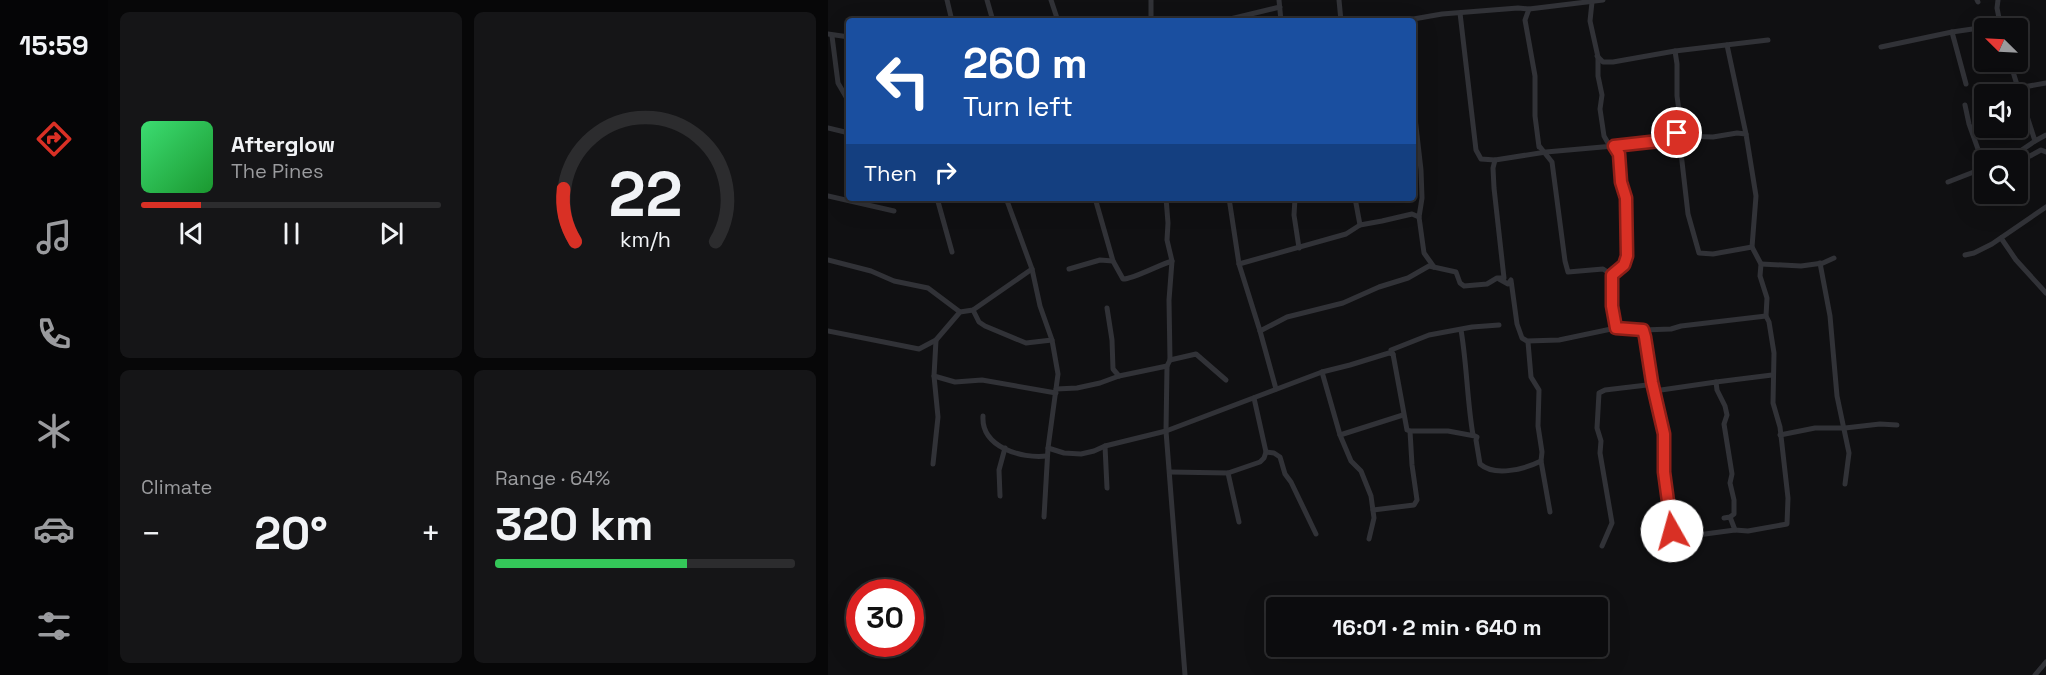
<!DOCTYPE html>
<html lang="en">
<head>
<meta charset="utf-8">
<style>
  body { margin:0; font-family:"Space Grotesk",sans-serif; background:#151517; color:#f1f3f6; height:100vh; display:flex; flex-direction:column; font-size:22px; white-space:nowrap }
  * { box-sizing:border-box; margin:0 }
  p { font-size:20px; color:#9a9b9e }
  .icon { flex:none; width:33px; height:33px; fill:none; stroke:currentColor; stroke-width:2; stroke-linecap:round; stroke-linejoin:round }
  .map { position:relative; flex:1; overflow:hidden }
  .sheet { display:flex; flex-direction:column; gap:12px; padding:12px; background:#070708; width:720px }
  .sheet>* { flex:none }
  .hud { position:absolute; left:18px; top:18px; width:570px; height:183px; border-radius:6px; box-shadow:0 6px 24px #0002,0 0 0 2px #2c2c2e; background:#1a4fa0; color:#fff; overflow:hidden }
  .needle { width:39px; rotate:294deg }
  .tools { position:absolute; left:1146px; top:18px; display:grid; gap:12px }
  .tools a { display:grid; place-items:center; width:54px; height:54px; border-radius:6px; background:#0c0c0e; box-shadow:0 6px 24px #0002,0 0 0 2px #2c2c2e; font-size:30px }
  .speed { position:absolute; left:18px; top:579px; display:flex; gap:12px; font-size:30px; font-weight:700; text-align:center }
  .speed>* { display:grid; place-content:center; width:78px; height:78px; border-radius:50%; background:#0c0c0e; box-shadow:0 6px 24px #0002,0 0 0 2px #2c2c2e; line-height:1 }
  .speed .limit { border:9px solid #d22; background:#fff; color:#111 }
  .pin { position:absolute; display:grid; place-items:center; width:51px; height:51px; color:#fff; margin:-26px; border:3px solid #fff; border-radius:50%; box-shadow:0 2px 6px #0007 }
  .me { position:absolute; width:66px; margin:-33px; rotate:353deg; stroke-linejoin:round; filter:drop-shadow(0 0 4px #0008) }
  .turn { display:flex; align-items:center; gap:21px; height:126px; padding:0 18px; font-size:27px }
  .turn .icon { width:78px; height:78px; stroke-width:2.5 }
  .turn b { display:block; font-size:42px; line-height:51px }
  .then { display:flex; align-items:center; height:57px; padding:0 18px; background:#0003; gap:12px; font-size:22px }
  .big { font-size:45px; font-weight:700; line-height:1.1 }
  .sheet .tile { flex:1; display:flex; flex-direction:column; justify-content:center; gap:9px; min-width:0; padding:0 21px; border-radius:9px; background:#151517 }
  .sheet .dial { align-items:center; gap:0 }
  .dial svg { height:156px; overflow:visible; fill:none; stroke:#2c2c2e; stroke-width:7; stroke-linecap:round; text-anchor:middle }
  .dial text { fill:#f1f3f6; stroke:none }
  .song { display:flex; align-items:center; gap:18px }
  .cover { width:72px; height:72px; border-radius:9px; background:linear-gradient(135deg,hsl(140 70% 55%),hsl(130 70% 35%)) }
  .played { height:6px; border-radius:3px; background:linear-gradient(90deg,#d93025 20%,#2c2c2e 20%) }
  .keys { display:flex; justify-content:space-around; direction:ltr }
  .heat { display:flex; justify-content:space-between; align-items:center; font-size:33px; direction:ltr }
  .charge { height:9px; border-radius:4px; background:linear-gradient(90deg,#34c759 64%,#2c2c2e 0) }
  .sheet .tiles { flex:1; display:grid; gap:12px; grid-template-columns:repeat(2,1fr) }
  .trip { position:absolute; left:438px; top:597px; width:342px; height:60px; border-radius:6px; background:#0c0c0e; box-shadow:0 6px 24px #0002,0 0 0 2px #2c2c2e; font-weight:700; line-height:60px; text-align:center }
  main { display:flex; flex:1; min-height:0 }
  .tabs { display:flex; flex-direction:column; width:108px; justify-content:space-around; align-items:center; background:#050506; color:#9a9b9e }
  .tabs .icon { width:42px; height:42px }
  .tabs .active { color:#d93025 }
  .tabs b { font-size:27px; color:#f1f3f6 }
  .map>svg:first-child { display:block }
</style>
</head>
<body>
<main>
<nav class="tabs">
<b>15:59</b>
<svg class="icon active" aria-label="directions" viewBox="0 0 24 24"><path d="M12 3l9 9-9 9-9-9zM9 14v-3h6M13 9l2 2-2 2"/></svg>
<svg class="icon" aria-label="music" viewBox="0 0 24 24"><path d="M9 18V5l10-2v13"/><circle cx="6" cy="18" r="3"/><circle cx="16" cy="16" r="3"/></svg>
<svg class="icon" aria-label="phone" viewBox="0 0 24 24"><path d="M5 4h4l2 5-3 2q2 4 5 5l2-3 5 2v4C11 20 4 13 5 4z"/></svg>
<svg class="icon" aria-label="climate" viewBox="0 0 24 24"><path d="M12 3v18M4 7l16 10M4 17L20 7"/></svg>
<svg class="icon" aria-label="car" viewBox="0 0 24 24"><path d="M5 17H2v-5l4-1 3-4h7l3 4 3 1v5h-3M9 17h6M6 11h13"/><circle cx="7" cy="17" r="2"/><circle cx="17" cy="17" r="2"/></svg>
<svg class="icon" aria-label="filters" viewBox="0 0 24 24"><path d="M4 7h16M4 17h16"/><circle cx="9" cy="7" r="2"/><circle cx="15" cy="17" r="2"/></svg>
</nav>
<section class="sheet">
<div class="tiles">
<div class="tile">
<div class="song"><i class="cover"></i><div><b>Afterglow</b><p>The Pines</p></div></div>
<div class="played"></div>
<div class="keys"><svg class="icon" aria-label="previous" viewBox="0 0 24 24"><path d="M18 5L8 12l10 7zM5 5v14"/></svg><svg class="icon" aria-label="pause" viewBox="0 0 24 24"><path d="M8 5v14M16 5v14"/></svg><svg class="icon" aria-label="next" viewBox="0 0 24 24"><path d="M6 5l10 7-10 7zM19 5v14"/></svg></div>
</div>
<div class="tile dial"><svg viewBox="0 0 100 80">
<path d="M14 69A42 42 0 1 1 86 69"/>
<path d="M14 69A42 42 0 0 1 8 42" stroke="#d93025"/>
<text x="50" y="56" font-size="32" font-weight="700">22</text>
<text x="50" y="72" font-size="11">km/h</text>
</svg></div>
<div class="tile"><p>Climate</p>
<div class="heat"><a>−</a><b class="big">20°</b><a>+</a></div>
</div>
<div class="tile"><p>Range · 64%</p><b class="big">320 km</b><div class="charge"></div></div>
</div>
</section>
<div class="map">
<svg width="1218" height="675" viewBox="0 0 1218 675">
  <rect width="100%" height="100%" fill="#101012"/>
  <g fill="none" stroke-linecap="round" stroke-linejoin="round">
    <g stroke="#313237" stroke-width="5">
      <polyline points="119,0 124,21"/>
      <polyline points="159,0 165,21"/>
      <polyline points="223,0 230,21"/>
      <polyline points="323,0 323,21"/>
      <polyline points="451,0 453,21"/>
      <polyline points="511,0 513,21"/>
      <polyline points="1149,0 1150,2"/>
      <polyline points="1170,0 1169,8 1173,28"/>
      <polyline points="764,2 762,21 770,57 770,76 774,95 772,109 776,136 780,143 786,146 791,154 793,182 798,198 799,256 796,265 784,275"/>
      <polyline points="701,9 697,20 707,76 707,116 711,147"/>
      <polyline points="632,13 648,150 653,159 667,160 718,152 831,142 850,136 885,137 909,133 918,134 928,196 924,247 933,264 932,276 939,298 938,316 941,322 946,353 945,403 952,427 960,498 959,524 920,531 907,530 902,517"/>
      <polyline points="394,21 452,7"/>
      <polyline points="574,21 614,14 690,8 701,9 775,0"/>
      <polyline points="1124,32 1138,84"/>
      <polyline points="0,34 21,37"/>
      <polyline points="4,36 10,83 21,102"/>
      <polyline points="899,45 918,134"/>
      <polyline points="1053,47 1124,32 1172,25"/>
      <polyline points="847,51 849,64 849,96 852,118 848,133 852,144 860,214 871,253 885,254 924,247"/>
      <polyline points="769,56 775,62 785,62 847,51 940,40"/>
      <polyline points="1182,62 1190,88 1218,83"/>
      <polyline points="1190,88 1207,141 1218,135"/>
      <polyline points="585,100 593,170 594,198 591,217"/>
      <polyline points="1137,105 1141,124 1156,166"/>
      <polyline points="0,128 21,133"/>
      <polyline points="712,147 724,162 737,261 740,272 775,269 784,275"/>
      <polyline points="1202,156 1213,150 1218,152"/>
      <polyline points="1179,160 1207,141"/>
      <polyline points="1120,182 1156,168"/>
      <polyline points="0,196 66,211"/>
      <polyline points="109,198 124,252"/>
      <polyline points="178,198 204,269 212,306 224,340 230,374 220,448 216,517"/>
      <polyline points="267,198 285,261"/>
      <polyline points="401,198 411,264 432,331 459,317 515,303 551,287 580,278 601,266 628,272 632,283 636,286 659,284 669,278 676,278 666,188 665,168 667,160"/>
      <polyline points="467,198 466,215 471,248"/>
      <polyline points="527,198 532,225"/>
      <polyline points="1173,238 1188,260 1218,293"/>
      <polyline points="1137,255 1146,253 1164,244 1218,207"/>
      <polyline points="0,260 43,271 66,281 100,288 132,312"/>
      <polyline points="992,263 1002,316 1009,396 1021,453 1017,484"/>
      <polyline points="411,264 518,234 532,225 554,221 584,214 591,217 596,253 606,267"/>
      <polyline points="933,264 973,266 995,263 1006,258"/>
      <path d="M241,269l31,-9 13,1 10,18c8,1 38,-15 49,-18"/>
      <polyline points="784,275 784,306 788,328"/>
      <polyline points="671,279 680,284 683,280 689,324 694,338 699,341 731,340 788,328 815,330 843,329 853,326 938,316"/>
      <polyline points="279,308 284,340 285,369 291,376"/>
      <polyline points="145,310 151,322 157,326 198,343 224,340"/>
      <path d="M633,330c6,35 6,70 12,105"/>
      <path d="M815,330l21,104c-4,33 7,65 8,97l3,7 -2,6"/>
      <polyline points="0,331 91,349 108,340 132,312 145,310 204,269"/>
      <polyline points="432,331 448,389"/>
      <polyline points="700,342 703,377 711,390 710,426 714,452 713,461 722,512"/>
      <polyline points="565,354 563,350 601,335 644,327 671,325"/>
      <polyline points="342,360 368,354 398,380"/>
      <polyline points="339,366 338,431 357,675"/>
      <polyline points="494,372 512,435 523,461 533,471 543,496 546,518 541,539"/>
      <polyline points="106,376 127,382 154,380 228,393"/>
      <polyline points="888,382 944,375"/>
      <polyline points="228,389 249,388 272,383 291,376 339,366 342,360 341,300 344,261 339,240 340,223 338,198"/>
      <path d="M155,416c-2,31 38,43 64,40"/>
      <path d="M582,431h38l27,5 2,1 -1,3 4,24c15,13 45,5 61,-3"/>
      <polyline points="512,435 575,415"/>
      <polyline points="952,435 987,428 1017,428 1052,424 1069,425"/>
      <polyline points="277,446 279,488"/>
      <polyline points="220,448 236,453 253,454 266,451 277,446 338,431 494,372 522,365 561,353 565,354 579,430 582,431 584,465 589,500 586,505 545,510"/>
      <polyline points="438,452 446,453 452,457 457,474 463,482 488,534"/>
      <polyline points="105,464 110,417 106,376 108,340"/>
      <polyline points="342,472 400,473 432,462 436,458 438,452 426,398"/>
      <polyline points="400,473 411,522"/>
      <polyline points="172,496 171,470 177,448"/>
      <polyline points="847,538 907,530"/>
      <polyline points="774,546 784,523 772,453 773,441 769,428 771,393 777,390 819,385 823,388 833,390 888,382 889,390 897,406 899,415 896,424 904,474 902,483 906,500 906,514 902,517 896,518"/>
      <polyline points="1207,675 1218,662"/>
    </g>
  </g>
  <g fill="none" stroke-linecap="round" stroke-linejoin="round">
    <g stroke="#8d1f18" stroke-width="15">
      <polyline id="route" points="844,531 836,472 836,434 824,382 817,337 815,330 788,328 784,306 784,275 796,265 799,256 798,198 793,182 791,154 786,146 840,140 849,137 849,133"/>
    </g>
    <use href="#route" stroke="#d93025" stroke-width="10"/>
  </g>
</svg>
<div class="tools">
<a><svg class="needle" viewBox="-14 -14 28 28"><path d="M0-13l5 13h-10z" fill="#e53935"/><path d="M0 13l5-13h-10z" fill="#9a9b9e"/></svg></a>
<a><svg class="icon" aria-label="sound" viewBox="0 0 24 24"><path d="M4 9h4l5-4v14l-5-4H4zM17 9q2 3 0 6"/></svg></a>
<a><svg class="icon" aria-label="search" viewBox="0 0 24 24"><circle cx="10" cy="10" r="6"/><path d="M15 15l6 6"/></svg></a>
</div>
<div class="speed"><div class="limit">30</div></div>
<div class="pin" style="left:849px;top:133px;background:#d93025"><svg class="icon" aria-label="arrive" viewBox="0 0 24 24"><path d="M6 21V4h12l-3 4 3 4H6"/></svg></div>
<svg class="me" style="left:844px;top:531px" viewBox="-20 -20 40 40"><circle r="19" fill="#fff"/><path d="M0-13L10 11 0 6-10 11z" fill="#d93025"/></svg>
<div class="trip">16:01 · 2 min · 640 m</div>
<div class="hud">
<div class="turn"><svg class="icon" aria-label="left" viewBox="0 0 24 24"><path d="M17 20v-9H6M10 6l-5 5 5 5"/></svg><div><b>260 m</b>Turn left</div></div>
<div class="then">Then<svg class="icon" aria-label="right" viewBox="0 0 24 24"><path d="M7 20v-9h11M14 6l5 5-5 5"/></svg></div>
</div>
</div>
</main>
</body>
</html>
